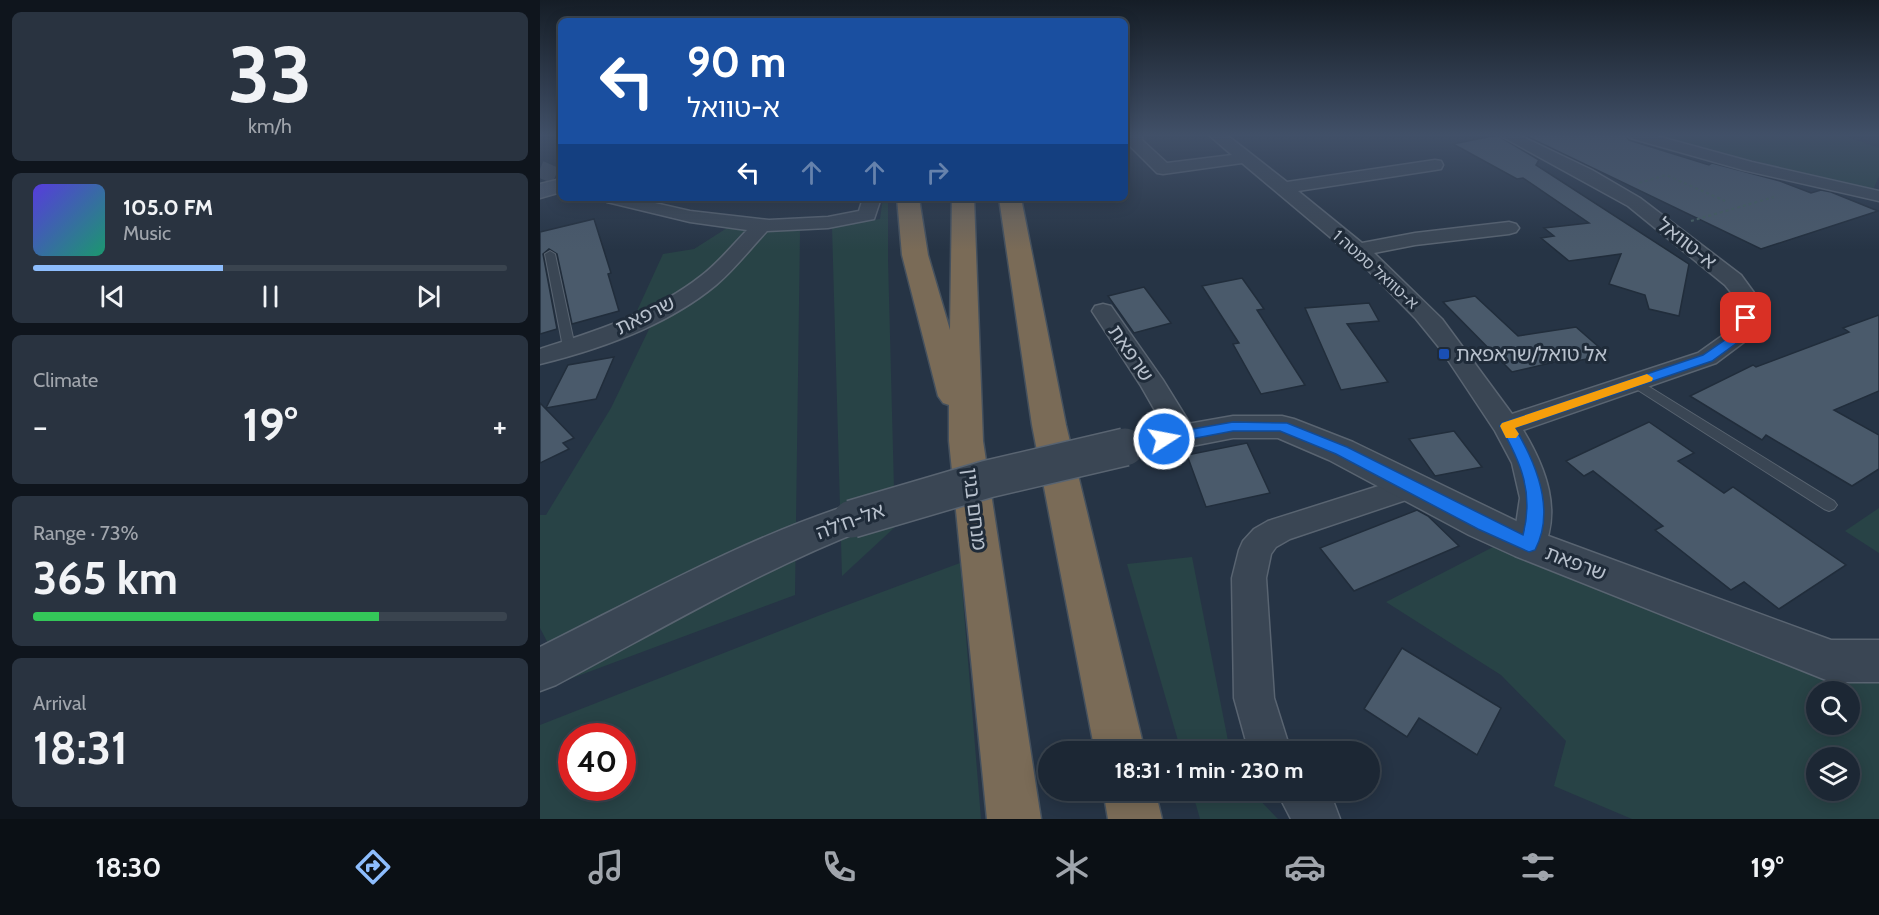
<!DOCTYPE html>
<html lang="en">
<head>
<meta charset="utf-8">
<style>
  body { margin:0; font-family:Cabin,"Noto Sans Hebrew",sans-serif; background:#293340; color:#f1f3f6; height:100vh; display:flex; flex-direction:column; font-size:22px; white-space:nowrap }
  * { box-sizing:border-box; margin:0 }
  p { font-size:20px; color:#a0a5ac }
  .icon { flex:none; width:33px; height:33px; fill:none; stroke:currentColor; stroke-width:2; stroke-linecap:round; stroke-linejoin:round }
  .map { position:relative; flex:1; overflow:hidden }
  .side { display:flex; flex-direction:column; gap:12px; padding:12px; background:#0f151d; width:540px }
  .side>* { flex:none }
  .banner { position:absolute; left:18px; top:18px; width:570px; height:183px; border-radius:9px; box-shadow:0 3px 15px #0003,0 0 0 2px #3a444f; background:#1a4fa0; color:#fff; overflow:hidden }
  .controls { position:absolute; left:1266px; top:681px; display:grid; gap:12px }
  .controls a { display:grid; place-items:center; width:54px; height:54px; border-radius:50%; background:#1c2734; box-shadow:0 3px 15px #0003,0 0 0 2px #3a444f; font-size:30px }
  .speed { position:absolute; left:18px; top:723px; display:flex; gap:12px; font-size:30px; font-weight:700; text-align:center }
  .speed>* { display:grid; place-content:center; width:78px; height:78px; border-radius:50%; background:#1c2734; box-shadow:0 3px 15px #0003,0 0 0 2px #3a444f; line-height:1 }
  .speed .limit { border:9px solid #d22; background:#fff; color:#111 }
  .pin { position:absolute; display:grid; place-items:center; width:51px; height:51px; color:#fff; margin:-26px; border-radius:12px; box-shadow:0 3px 9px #0006 }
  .me { position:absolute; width:66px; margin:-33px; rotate:79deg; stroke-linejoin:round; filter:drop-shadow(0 0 4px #0008) }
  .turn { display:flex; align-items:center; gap:21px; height:126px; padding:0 30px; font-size:27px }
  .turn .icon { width:78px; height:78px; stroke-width:2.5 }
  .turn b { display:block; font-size:42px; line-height:51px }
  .lanes { display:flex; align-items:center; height:57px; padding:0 30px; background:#0003; justify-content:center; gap:30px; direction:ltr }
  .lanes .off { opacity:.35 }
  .big { font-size:45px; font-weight:700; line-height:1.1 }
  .side .tile { flex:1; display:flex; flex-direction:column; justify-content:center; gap:9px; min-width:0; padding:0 21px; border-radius:9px; background:#293340 }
  .side .dial { align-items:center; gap:0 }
  .dial b { font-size:78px; line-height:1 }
  .song { display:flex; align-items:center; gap:18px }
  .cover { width:72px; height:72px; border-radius:9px; background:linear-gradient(135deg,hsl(250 70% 55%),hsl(160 70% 35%)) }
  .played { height:6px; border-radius:3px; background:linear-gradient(90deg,#8dbdfd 40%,#3a444f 40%) }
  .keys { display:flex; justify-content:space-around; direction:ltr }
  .heat { display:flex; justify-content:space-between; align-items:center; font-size:33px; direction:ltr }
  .charge { height:9px; border-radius:4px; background:linear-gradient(90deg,#34c759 73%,#3a444f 0) }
  .trip { position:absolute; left:498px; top:741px; width:342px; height:60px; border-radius:30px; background:#1c2734; box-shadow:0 3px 15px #0003,0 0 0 2px #3a444f; font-weight:700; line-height:60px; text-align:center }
  .tab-bar { display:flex; height:96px; justify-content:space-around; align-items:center; background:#0b1015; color:#a0a5ac }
  .tab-bar .icon { width:42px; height:42px }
  .tab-bar .selected { color:#8dbdfd }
  .tab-bar b { font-size:27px; color:#f1f3f6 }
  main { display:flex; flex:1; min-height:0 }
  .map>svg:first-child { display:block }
</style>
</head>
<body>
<main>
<section class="side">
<div class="tile dial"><b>33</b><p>km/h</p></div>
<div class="tile">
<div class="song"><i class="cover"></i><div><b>105.0 FM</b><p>Music</p></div></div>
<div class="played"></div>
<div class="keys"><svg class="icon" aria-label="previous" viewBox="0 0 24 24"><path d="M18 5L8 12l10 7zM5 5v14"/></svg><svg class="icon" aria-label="pause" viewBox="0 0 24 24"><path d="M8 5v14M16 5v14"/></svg><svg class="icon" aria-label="next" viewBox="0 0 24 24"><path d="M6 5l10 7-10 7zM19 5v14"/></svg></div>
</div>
<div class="tile"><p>Climate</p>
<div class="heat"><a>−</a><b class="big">19°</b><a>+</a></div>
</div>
<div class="tile"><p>Range · 73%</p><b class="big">365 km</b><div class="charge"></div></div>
<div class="tile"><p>Arrival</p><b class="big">18:31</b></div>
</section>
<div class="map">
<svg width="1339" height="819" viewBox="0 0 1339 819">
  <rect width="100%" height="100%" fill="#263445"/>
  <g fill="#284346" fill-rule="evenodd">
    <polygon points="1109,135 1302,135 1339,148 1339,176 1333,190"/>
    <polygon points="343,198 348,198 348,259 355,527 302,576 292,227 340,219"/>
    <polygon points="187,228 260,231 255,595 27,680 0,628 0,515 6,515 71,408 111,325 96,313 123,254 154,249"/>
    <polygon points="1339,508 1339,553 1305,531"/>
    <path d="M955,546l379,128 5,8v137h-247l-78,-33 12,-45 -65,-66 -115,-73zM1276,692h34v32h-34zM1276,758h34v32h-34z"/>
    <polygon points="652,557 690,751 641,751 587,564"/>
    <path d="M420,563l21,256h-441v-94l283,-111zM32,736h50v52h-50z"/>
    <polygon points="652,791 711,791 738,819 660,819"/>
  </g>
  <g fill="#4a5a6b" stroke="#212d3b" stroke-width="1.5">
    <polygon points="957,135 999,160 996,165 1149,264 1139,316 1109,309 1105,295 1069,284 1081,254 1029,261 1001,238 1014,236 1004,228 1049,223 983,178 977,179 913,144"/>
    <polygon points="984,135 1085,135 1089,140 1169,165 1172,163 1240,181 1271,193 1281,190 1291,192 1338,211 1221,249"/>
    <polygon points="54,219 71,273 68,274 79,311 32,324 17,254 9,249 3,254 17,329 0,334 0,232"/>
    <polygon points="702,278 724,309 717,310 765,385 721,394 693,344 699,343 662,286"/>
    <polygon points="604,287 631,323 594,333 568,296"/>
    <polygon points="935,296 978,336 1036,327 1068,355 1031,362 1027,359 972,372 903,302"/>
    <polygon points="829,303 839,321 807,324 848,382 801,390 765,308"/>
    <polygon points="1339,315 1339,391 1294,410 1339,435 1339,469 1312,486 1226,435 1222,440 1150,396 1213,365 1216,367 1309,332 1303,328"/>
    <polygon points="74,357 56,399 6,408 28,365"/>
    <polygon points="0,403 34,438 23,443 29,449 0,463"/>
    <polygon points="1109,422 1154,453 1138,461 1184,493 1193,487 1306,565 1239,609 1204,582 1191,590 1115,530 1123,526 1053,471 1044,476 1026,461"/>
    <polygon points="914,431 942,467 895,476 869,439"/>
    <polygon points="707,443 730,493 666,507 647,455"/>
    <polygon points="877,510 888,516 919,546 814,591 780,548"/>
    <polygon points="862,648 961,708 937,755 879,718 867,737 824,709"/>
  </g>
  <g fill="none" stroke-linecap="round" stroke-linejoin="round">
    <polyline stroke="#3c4959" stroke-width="17" stroke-dasharray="17 9" stroke-linecap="butt" points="0,169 21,178"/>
    <g stroke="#596471" stroke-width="2">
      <g id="service">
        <polygon points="10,251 15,254 35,347 29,351 23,347 5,254"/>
        <polygon points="1095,378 1294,501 1297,505 1294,509 1289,511 1284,509 1090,385 1089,382"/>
      </g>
    </g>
    <g stroke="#596471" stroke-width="3">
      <g id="minor">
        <path d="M586,135h16v5l25,23 65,-8 -23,-20h18l60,47 148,-22 6,1 2,4 -2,4 -6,1 -137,21 64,52 53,-10 94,-11 7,2 3,4 -3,4 -7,2 -94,11 -41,8 68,66 70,95 186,-61 31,-22 9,-30 -13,-16 -97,-79 -129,-71h20l73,35 48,28 101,77 19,26 -8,33 -4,5 -32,24 -193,67c23,38 40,82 18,124l-12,4 -12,-4 -4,-9 7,-47 -8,-35 -17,-32 -53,-80 -26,-32 -55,-56 -119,-100 -79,11 -6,-1 -29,-29z"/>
        <polygon points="1087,135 1113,135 1212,162 1339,191 1339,201 1203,170 1090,138"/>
        <path d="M64,198h29l57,13 79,9 59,-3 31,-6 4,-13h18l-7,21 -46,9 -61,3c-17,18 -32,38 -51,54 -48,40 -115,64 -176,79v-15c56,-18 114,-36 161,-73 17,-13 31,-30 46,-46l-57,-8 -83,-20z"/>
        <polygon points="563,304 571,306 623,380 657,435 653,442 643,445 633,442 601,386 552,311 555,306"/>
        <polygon points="870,476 881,479 885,487 881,495 750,539 736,547 731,554 726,578 734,698 751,752 709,752 694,698 692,578 699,550 703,541 714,529 728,521"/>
        <polygon points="736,790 784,790 794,803 800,819 751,819"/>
      </g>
    </g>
    <g stroke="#596471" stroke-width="3">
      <g id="tertiary">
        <polygon points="693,416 742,416 754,419 813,442 1003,534 1291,640 1339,640 1339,682 1291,682 975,556 929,535 789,460 738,438 693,438 585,459 573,456 568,447 573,438 585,435"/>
        <path d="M312,504l14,5 5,10 -5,10c-108,42 -208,102 -310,156l-16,6v-44c102,-51 203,-108 312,-143z"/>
      </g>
    </g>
    <g stroke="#596471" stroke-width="3">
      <polygon id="secondary" points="21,179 21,192 0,198 0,184"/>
    </g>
    <g stroke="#45515e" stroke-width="3">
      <g id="motorway">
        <polygon points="357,198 379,198 388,255 410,330 412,198 434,198 443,441 501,819 447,819 409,441 409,405 403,403 398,396 362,255"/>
        <polygon points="459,198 481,198 526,425 605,752 555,752 492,425"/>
        <polygon points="563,790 615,790 622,819 568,819"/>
      </g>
    </g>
    <g stroke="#466061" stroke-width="2" stroke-dasharray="3 3" stroke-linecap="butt">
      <polyline points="1099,183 1126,175 1185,201"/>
      <polyline points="1151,221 1234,197"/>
    </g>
    <use href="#service" fill="#3a4654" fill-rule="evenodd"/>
    <use href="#minor" fill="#3a4654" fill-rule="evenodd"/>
    <use href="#tertiary" fill="#3a4654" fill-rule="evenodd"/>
    <use href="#secondary" fill="#485567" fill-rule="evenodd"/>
    <use href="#motorway" fill="#7a6b57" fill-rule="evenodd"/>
    <g stroke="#596471" stroke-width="40" stroke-linecap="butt">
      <polyline id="tertiary-bridge" points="312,519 448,479 585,447"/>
    </g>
    <use href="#tertiary-bridge" stroke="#3a4654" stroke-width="37"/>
  </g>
  <linearGradient id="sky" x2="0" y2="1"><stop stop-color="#151d26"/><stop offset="0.54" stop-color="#415068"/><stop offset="1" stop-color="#415068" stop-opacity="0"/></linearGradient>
  <rect width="1339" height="250" fill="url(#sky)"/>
  <path fill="#1a73e8" stroke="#114b97" stroke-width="1.5" d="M1206,315l6,3 -7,19 -33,24 -197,67c21,35 41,82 20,122l-6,2 -51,-23 -142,-75 -56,-23h-47l-69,13 -7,-5 7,-5 69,-12 54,1 60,24 176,88c11,-42 -2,-73 -23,-109l2,-3 201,-68 32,-22 5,-15z"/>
  <polygon fill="#f59e0b" points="1107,374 1113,378 1112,381 975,428 979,434 976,438 966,438 960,426 962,423"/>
  <rect fill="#1a4fb4" stroke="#1f2b39" stroke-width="2" x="898" y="348" width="12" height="12" rx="3"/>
  <g text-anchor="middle" stroke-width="6" stroke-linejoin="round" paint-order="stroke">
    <g font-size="16" fill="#b8c1cd" stroke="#1f2b39">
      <text transform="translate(836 269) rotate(42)" y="6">א-טוואל סמטה 1</text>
    </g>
    <g font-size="20" fill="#b8c1cd" stroke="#1f2b39">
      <text transform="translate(1147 243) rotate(38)" y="7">א-טוואל</text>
      <text transform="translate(105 315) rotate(-26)" y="7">שרפאת</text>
      <text transform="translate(591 353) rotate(56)" y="7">שרפאת</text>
      <text transform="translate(435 509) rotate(83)" y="7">מנחם בגין</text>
      <text transform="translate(310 521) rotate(-20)" y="7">אל-ח'לה</text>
      <text transform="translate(1036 563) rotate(21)" y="7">שרפאת</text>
    </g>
    <g font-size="20" fill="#b8c1cd" stroke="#1f2b39" text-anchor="start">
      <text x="916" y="361">אל טואל/שראפאת</text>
    </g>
  </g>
</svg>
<div class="controls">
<a><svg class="icon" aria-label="search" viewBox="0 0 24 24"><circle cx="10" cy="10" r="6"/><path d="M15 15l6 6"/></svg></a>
<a><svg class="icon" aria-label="layers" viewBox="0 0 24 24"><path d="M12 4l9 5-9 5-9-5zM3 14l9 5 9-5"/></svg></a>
</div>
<div class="speed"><div class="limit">40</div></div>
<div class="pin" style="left:1206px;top:318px;background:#d93025"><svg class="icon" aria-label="arrive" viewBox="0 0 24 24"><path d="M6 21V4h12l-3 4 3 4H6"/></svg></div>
<svg class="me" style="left:624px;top:439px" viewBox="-20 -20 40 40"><circle r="17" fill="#1a73e8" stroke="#fff" stroke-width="3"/><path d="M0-11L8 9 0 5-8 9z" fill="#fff"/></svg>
<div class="trip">18:31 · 1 min · 230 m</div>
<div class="banner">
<div class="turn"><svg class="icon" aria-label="left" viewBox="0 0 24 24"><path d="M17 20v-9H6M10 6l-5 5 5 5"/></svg><div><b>90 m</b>א-טוואל</div></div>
<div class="lanes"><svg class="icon" aria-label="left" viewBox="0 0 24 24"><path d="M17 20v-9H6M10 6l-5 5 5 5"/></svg><svg class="icon off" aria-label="ahead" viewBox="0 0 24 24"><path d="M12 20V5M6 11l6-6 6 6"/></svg><svg class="icon off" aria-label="ahead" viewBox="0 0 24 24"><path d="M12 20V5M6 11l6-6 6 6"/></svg><svg class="icon off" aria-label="right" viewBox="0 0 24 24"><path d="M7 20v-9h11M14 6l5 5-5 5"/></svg></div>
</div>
</div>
</main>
<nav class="tab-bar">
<b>18:30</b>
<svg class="icon selected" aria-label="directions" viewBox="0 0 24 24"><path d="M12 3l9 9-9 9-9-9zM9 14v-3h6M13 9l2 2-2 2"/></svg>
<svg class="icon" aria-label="music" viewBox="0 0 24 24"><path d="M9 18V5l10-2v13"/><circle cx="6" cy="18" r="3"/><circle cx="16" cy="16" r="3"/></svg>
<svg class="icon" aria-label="phone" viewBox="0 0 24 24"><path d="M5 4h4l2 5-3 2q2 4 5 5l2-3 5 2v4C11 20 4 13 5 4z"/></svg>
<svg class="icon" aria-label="climate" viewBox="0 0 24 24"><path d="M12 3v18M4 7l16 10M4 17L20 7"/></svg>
<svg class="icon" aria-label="car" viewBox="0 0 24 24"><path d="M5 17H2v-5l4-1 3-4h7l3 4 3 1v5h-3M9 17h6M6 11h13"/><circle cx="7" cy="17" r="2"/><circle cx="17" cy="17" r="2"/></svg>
<svg class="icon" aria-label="filters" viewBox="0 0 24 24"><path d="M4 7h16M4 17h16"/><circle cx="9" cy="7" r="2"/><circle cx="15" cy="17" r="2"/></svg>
<b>19°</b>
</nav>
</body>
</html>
